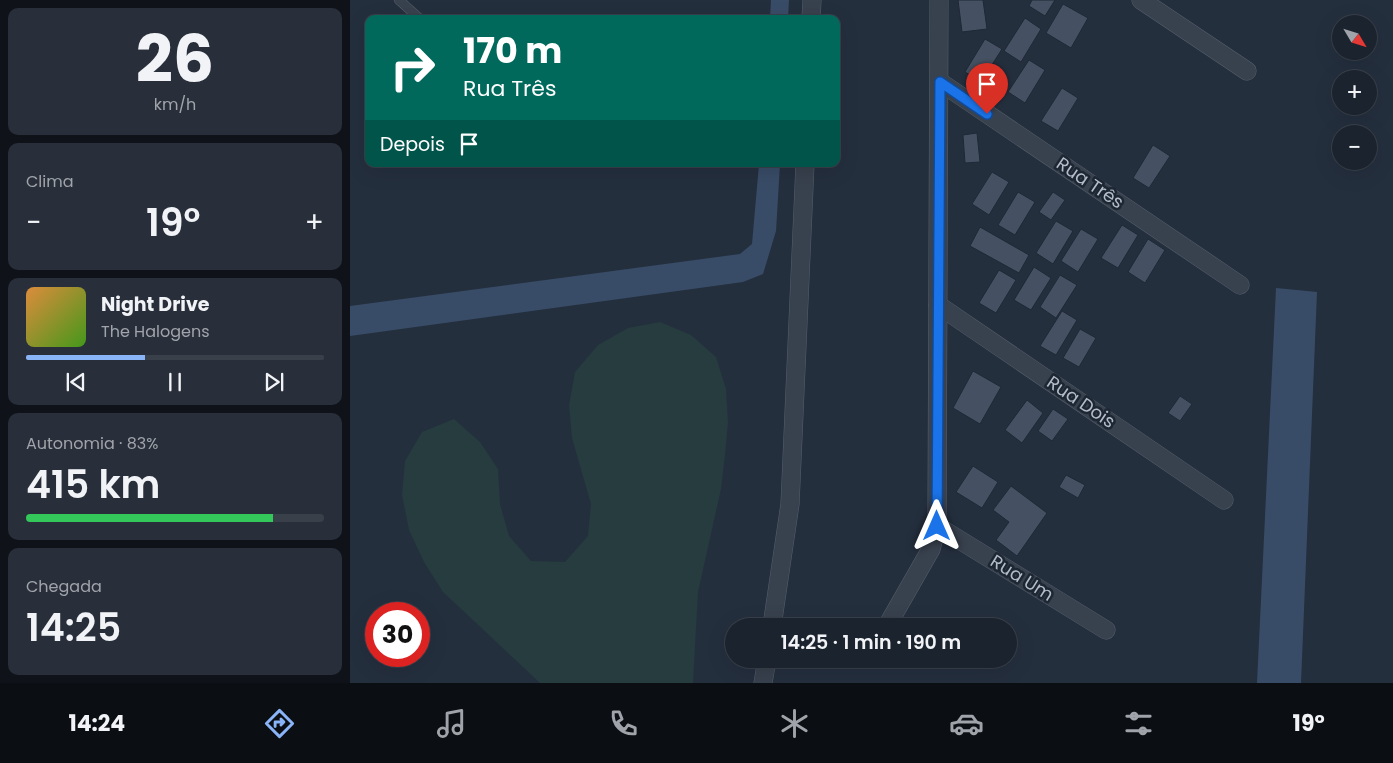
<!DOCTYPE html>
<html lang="pt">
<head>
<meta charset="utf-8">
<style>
  body { margin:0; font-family:Poppins,sans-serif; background:#282f3a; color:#f1f3f6; height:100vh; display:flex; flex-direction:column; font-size:19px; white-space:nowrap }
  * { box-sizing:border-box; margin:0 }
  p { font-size:16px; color:#a0a4aa }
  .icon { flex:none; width:28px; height:28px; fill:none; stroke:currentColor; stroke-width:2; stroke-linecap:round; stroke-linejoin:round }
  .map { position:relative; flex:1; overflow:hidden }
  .panel { display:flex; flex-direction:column; gap:8px; padding:8px; background:#0f1319; width:350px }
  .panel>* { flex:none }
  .banner { position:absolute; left:15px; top:15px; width:475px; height:152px; border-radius:10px; box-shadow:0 5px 20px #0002,0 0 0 1px #39404a; background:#00695c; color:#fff; overflow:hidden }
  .needle { width:32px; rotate:128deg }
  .tools { position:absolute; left:982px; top:15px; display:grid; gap:10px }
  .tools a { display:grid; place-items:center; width:45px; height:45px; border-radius:50%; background:#1b232e; box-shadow:0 5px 20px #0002,0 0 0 1px #39404a; font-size:25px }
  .speed { position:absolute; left:15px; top:602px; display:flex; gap:10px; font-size:25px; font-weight:700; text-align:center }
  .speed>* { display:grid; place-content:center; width:65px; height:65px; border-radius:50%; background:#1b232e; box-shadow:0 5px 20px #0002,0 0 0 1px #39404a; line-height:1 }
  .speed .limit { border:8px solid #d22; background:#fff; color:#111 }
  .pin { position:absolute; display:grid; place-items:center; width:42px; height:42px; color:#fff; margin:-51px -21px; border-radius:50% 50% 50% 0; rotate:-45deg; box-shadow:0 0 5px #0007 }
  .pin .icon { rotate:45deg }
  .me { position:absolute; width:55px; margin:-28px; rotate:0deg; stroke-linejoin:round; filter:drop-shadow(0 0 4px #0008) }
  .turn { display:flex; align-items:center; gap:18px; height:105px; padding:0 15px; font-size:22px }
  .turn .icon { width:65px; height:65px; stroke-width:2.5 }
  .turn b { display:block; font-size:35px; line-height:42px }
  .then { display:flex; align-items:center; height:48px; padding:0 15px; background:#0003; gap:10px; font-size:19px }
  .big { font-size:38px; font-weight:600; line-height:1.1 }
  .panel .card { flex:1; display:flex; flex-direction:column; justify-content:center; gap:8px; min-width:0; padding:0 18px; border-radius:10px; background:#282f3a }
  .panel .dial { align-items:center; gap:0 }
  .dial b { font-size:65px; line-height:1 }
  .song { display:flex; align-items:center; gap:15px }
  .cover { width:60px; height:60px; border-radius:8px; background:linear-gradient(135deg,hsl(30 70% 55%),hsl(100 70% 35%)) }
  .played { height:5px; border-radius:2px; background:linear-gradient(90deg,#8ab4f8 40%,#39404a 40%) }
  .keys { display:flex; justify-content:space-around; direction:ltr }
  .heat { display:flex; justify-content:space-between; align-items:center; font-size:28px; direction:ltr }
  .charge { height:8px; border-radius:4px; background:linear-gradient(90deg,#34c759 83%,#39404a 0) }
  .trip { position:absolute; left:375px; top:618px; width:292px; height:50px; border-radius:25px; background:#1b232e; box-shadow:0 5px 20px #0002,0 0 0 1px #39404a; font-weight:600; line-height:50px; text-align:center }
  .tabs { display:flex; height:80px; justify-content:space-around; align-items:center; background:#0b0e12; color:#a0a4aa }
  .tabs .icon { width:35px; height:35px }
  .tabs .current { color:#8ab4f8 }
  .tabs b { font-size:22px; color:#f1f3f6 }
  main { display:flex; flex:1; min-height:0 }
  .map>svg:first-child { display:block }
</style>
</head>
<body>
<main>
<section class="panel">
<div class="card dial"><b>26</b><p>km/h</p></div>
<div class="card"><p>Clima</p>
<div class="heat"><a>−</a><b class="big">19°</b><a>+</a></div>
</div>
<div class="card">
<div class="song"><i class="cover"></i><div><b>Night Drive</b><p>The Halogens</p></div></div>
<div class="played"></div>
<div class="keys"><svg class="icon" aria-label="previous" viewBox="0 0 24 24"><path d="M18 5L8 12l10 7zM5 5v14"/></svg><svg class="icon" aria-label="pause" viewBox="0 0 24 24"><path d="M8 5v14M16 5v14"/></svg><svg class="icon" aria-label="next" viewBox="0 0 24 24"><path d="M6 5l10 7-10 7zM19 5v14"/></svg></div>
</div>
<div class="card"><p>Autonomia · 83%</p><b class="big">415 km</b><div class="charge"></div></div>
<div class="card"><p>Chegada</p><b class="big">14:25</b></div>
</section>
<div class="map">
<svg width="1043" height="683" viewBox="0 0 1043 683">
  <rect width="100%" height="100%" fill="#242f3e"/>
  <polygon fill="#263c3f" points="310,322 341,335 366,357 376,389 378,422 375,455 371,489 348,592 343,683 190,683 93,592 74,562 59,530 52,495 55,461 72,432 104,419 130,442 148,469 150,504 159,536 181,561 215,562 238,536 241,504 222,438 219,405 225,372 248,345 278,328"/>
  <g fill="#394c67">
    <polygon points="421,0 439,0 438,19 420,19"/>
    <polygon points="409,164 430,164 426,231 413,274 393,282 0,336 0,306 390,254 402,244"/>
    <polygon points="926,288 967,292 951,683 907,683"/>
  </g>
  <g fill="#455162" stroke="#1f2835">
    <polygon points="608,0 633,0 637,29 612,32"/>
    <polygon points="682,0 705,0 695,16 679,6"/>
    <polygon points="713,4 738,18 721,48 696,33"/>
    <polygon points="675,18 691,29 671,62 654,51"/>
    <polygon points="635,39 652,49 631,82 615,72"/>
    <polygon points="679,60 695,70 675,103 658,92"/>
    <polygon points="712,88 728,98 708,131 691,121"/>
    <polygon points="627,133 630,162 615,163 613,135"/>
    <polygon points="803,145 820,156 799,188 783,178"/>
    <polygon points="642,172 659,182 639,215 622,204"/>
    <polygon points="668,192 685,202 665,235 648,225"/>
    <polygon points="703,192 715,200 701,220 689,212"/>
    <polygon points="706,221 723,231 703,264 686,253"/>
    <polygon points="772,225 788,235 768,268 751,258"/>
    <polygon points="630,227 679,255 669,273 620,246"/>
    <polygon points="731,229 748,239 728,272 711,261"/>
    <polygon points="798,239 815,250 795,283 778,272"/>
    <polygon points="684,267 701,278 681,310 664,300"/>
    <polygon points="649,270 666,280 646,313 629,303"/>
    <polygon points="710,275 727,285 706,318 690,307"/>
    <polygon points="712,311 727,320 706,355 690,346"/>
    <polygon points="730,329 746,338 729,367 713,358"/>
    <polygon points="623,371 651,387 630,424 603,408"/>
    <polygon points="830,396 842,404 830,421 818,413"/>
    <polygon points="677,400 693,413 672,443 655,430"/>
    <polygon points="703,409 718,419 702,441 688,431"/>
    <polygon points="623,466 648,482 632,508 606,492"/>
    <polygon points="716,475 735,485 728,498 709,487"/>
    <polygon points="661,486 697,513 667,556 646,540 659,522 643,510"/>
  </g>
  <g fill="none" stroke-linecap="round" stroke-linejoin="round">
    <g stroke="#565f6c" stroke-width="10">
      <polyline id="service" points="49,0 70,19"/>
    </g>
    <g stroke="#565f6c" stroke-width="19">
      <g id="minor">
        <polyline points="791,0 897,71"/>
        <polyline points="461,19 462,0"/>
        <polyline points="590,82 890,285"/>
        <polyline points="588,305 874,500"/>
        <polyline points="587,526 756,630"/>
        <polyline points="422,626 440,504 455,164"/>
        <polyline points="537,626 581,549 587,526 589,0"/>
        <polyline points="413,683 417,659"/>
      </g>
    </g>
    <use href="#service" stroke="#38414e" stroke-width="9"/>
    <use href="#minor" stroke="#38414e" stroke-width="18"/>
  </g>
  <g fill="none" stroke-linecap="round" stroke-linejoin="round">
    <g stroke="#114b97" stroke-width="12">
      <polyline id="route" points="587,526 590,82 637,114"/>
    </g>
    <use href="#route" stroke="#1a73e8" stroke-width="9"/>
  </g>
  <g text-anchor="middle" stroke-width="5" stroke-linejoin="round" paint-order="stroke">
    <g font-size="18" fill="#b4bcc9" stroke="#1d2633">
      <text transform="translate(740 183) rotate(34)" y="6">Rua Três</text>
      <text transform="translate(731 402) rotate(34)" y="6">Rua Dois</text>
      <text transform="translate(672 578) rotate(32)" y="6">Rua Um</text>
    </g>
  </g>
</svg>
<div class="tools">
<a><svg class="needle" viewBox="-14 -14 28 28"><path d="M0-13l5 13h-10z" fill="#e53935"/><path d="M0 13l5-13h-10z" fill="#a0a4aa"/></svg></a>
<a>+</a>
<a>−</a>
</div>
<div class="speed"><div class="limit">30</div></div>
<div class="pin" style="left:637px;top:114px;background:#d93025"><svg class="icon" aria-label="arrive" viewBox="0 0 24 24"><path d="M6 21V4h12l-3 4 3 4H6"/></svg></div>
<svg class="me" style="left:587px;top:526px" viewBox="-20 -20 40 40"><path d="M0-17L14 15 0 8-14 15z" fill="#1a73e8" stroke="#fff" stroke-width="4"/></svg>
<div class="trip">14:25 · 1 min · 190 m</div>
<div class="banner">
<div class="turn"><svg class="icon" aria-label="right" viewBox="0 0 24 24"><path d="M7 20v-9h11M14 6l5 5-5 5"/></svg><div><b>170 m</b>Rua Três</div></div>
<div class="then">Depois<svg class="icon" aria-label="arrive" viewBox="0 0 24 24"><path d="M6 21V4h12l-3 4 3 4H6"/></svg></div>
</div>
</div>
</main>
<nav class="tabs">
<b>14:24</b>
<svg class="icon current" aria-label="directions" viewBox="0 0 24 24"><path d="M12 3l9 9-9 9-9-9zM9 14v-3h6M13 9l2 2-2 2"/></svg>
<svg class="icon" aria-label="music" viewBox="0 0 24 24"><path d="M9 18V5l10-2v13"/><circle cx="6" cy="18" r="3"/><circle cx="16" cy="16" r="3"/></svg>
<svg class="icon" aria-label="phone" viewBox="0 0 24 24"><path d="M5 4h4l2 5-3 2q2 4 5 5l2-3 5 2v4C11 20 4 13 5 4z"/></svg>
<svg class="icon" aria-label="climate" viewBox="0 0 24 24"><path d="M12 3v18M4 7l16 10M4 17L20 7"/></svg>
<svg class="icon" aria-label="car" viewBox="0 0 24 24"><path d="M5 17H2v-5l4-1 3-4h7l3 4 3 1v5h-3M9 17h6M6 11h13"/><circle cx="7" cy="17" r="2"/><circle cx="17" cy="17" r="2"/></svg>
<svg class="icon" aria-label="filters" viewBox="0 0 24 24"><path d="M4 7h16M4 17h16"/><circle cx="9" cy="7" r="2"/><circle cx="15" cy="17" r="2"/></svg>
<b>19°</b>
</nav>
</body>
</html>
